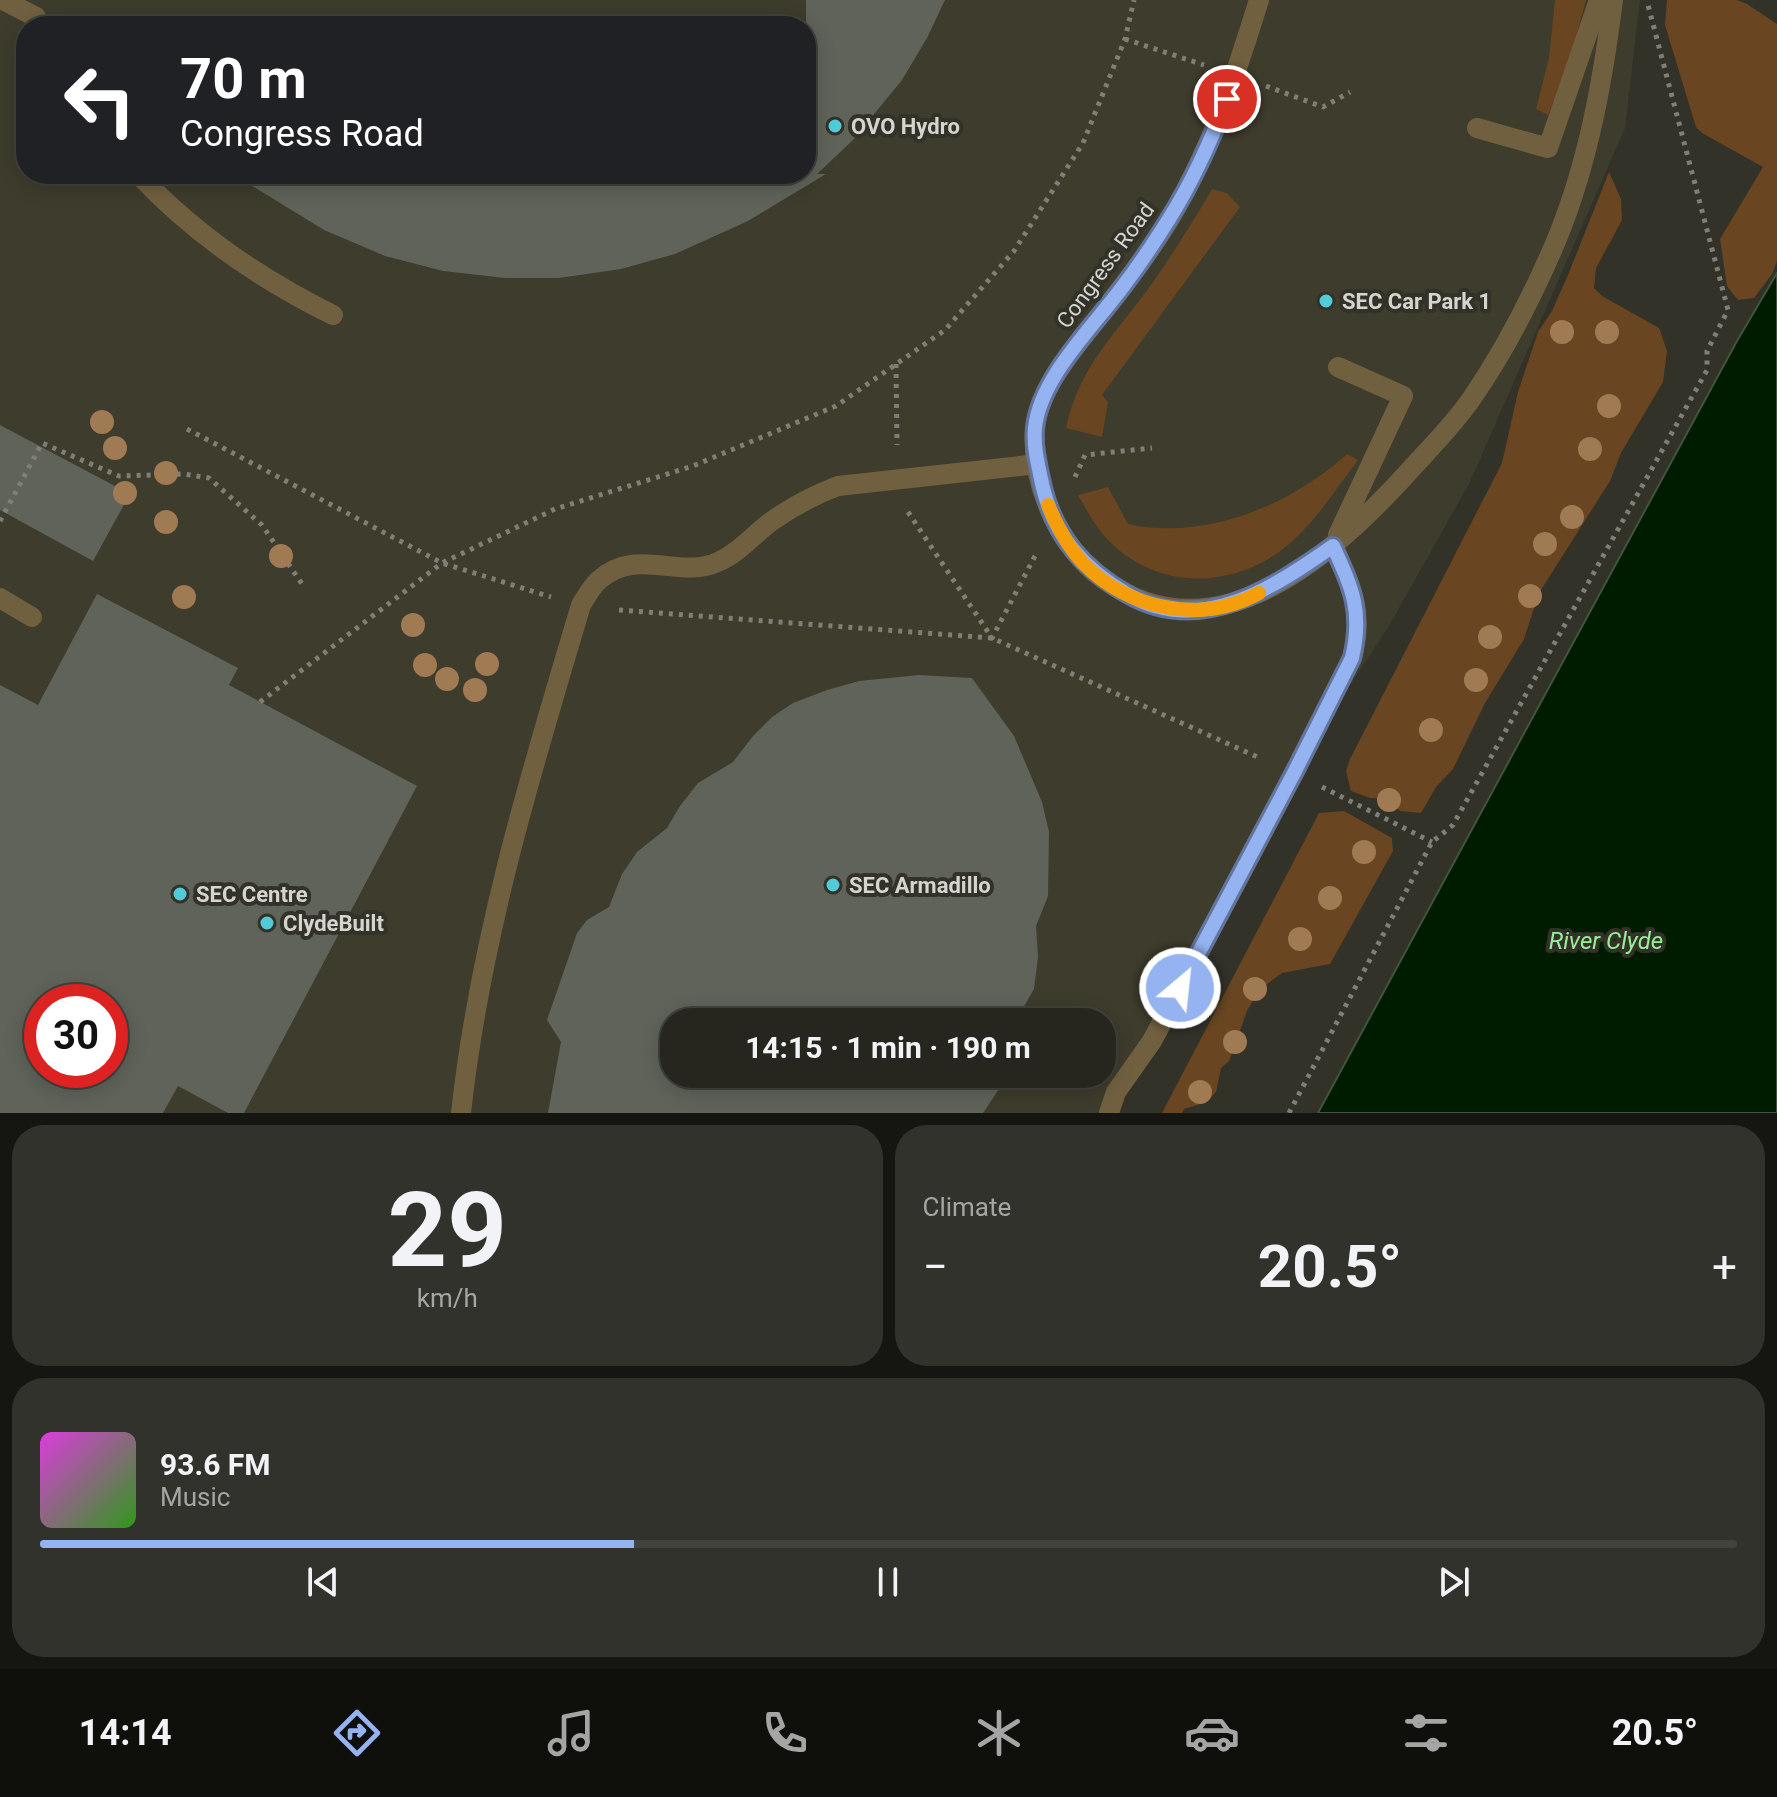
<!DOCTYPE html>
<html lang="en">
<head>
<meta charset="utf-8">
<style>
  body { margin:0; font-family:Roboto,sans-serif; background:#32322c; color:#f1f3f6; height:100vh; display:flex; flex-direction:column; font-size:30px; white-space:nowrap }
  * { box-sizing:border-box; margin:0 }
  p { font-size:26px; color:#a4a5a4 }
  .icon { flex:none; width:44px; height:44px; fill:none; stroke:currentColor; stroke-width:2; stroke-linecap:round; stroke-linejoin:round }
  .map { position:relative; height:1113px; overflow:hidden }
  .sheet { display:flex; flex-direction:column; gap:12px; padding:12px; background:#151511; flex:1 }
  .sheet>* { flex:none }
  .hud { position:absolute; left:16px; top:16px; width:800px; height:168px; border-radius:32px; box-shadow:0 4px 20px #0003,0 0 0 2px #42433d; background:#202124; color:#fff; overflow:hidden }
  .speed { position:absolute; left:24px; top:984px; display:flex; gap:16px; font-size:40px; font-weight:700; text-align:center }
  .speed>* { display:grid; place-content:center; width:104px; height:104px; border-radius:50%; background:#26261f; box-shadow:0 4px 20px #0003,0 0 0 2px #42433d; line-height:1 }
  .speed .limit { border:12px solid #d22; background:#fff; color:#111 }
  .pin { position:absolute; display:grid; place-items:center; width:68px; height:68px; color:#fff; margin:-34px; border:4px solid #fff; border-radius:50%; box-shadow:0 2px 8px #0007 }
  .me { position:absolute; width:88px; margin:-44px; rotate:28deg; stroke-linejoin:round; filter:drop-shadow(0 0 6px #0008) }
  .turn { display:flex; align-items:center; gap:28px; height:168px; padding:0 32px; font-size:36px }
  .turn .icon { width:104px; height:104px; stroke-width:2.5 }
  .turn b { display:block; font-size:56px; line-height:68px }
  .big { font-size:60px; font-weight:700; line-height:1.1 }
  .sheet .widget { flex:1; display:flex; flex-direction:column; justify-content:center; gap:12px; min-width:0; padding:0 28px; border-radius:32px; background:#32322c }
  .sheet .dial { align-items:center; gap:0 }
  .dial b { font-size:104px; line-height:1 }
  .song { display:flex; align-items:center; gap:24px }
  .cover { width:96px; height:96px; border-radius:12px; background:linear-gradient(135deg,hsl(300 70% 55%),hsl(110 70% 35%)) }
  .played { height:8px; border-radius:4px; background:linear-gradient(90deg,#95b2f1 35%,#42433d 35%) }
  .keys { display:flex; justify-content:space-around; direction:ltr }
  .heat { display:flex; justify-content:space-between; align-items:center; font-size:44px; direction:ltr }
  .sheet .tiles { flex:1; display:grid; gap:12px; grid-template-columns:1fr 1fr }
  .widget:last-child { grid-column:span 2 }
  .trip { position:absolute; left:660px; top:1008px; width:456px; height:80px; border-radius:32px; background:#26261f; box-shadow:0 4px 20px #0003,0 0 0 2px #42433d; font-weight:700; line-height:80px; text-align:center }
  .tabs { display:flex; height:128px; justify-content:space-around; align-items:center; background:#0f0f0c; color:#a4a5a4 }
  .tabs .icon { width:56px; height:56px }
  .tabs .current { color:#95b2f1 }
  .tabs b { font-size:36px; color:#f1f3f6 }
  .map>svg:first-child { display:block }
</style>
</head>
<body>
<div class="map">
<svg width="1777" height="1113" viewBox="0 0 1777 1113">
  <rect width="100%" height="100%" fill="#333229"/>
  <path fill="#3e3c2c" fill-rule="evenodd" d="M0,0h1640l-15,128 -155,354 -81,144 -118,180 -166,307h-1105zM26,26h780v148h-780zM42,1002h68v68h-68zM674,1022h428v52h-428z"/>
  <g fill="#694521">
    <polygon points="1555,0 1586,0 1570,59 1548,115 1536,109 1549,58"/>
    <polygon points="1667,0 1737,0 1747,4 1777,24 1777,261 1772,274 1754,298 1738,300 1727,286 1720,239 1763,167 1702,133 1696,127 1665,25"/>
    <polygon points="1609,172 1621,199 1622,220 1596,268 1594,288 1602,296 1659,328 1667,351 1663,382 1621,453 1610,481 1539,593 1524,639 1485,703 1453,769 1436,787 1421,813 1400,811 1387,799 1370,798 1351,791 1346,771 1350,759 1502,463 1518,392 1538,332 1552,311 1568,275"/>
    <path d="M1212,189l15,4 13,14 -138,188 6,7 -6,35 -36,-9c13,-63 52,-96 87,-146 21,-30 41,-62 59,-93z"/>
    <path d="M1347,454l11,6c-23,30 -45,66 -75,89 -52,40 -126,41 -174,-8 -13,-13 -22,-30 -31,-46l30,-8 20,37c77,17 163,-19 219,-70z"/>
    <polygon points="1344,811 1392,838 1393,851 1330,964 1282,973 1259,990 1247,1011 1229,1061 1221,1068 1216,1092 1207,1102 1184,1109 1182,1113 1162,1113 1319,813"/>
  </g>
  <polygon fill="#001c00" stroke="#40543e" stroke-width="2" points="1777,273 1777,1113 1318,1113 1737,341"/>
  <g fill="#5f6359" fill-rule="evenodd">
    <polygon points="806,0 945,0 927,38 902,80 852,141 817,174 826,174 748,221 675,254 621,269 559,278 505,278 443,271 385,256 324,230 233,174 806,174"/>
    <polygon points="0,425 130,494 93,561 0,510"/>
    <path d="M97,594l141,74 -9,17 188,101 -173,327h-16l-50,-27 -15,27h-163v-428l38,20zM42,1002h68v68h-68z"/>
    <polygon points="919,675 972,678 1014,736 1042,802 1049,832 1048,896 1036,926 1038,957 1034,989 1015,1022 674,1022 674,1074 1009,1074 983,1113 548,1113 561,1042 547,1020 577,933 587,920 609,907 622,874 637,852 667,828 680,806 698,783 733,762 753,736 772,717 793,703 827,690 859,681"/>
  </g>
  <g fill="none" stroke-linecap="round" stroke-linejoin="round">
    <g stroke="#7f7f77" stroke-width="5" stroke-dasharray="4 6" stroke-linecap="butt">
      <polyline points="1125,39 1204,65"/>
      <polyline points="1266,86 1323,107 1350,92"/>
      <polyline points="896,364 897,445"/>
      <polyline points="187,429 442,563 551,597"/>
      <polyline points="1075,477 1085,455 1152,448"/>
      <polyline points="908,512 992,638 1036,554"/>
      <polyline points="0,521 42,443 119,476 184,474 209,478 262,525 302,584"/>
      <polyline points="619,610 992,638 1262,759"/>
      <polyline points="260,702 442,563 555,509 693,466 836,406 945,330 1014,251 1083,143 1125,39 1134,0"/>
      <polyline points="1322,787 1432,842"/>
      <polyline points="1289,1113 1432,842 1453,825 1707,370 1707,351 1728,310 1648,5"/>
    </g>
    <g stroke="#716040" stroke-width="20">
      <polyline points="3,0 36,17 40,26"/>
      <path d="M1259,0c-24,77 -46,145 -87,215 -18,31 -41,61 -63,89 -26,34 -71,81 -74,125 -4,55 24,118 68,150 115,84 233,-27 309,-111 20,-22 43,-45 60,-70 31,-45 56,-93 78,-143 36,-80 52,-168 63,-255"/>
      <polyline points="1477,128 1548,148 1599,0"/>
      <path d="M138,174c56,60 122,105 195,141"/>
      <polyline points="1338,367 1403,396 1338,535"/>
      <polyline points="0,598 32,617"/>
      <path d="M461,1113c19,-174 70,-341 120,-508 5,-8 11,-19 18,-25 39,-34 79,0 119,-18 21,-9 36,-28 54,-41 21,-15 42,-26 66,-35l200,-22"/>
      <path d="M1109,1113l7,-21 36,-51 142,-268 58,-115c12,-47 0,-70 -19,-112"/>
    </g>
  </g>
  <g fill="#a07a52">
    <circle cx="1562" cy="332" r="12"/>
    <circle cx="1607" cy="332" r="12"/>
    <circle cx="1609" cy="406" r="12"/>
    <circle cx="102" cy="422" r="12"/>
    <circle cx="115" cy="448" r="12"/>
    <circle cx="1590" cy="449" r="12"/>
    <circle cx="166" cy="473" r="12"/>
    <circle cx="125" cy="493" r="12"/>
    <circle cx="1572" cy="517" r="12"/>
    <circle cx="166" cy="522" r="12"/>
    <circle cx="1545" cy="544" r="12"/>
    <circle cx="281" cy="556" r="12"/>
    <circle cx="1530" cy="596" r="12"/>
    <circle cx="184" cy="597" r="12"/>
    <circle cx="413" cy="625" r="12"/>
    <circle cx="1490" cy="637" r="12"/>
    <circle cx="487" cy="664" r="12"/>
    <circle cx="425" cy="665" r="12"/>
    <circle cx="447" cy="679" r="12"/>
    <circle cx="1476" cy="680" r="12"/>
    <circle cx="475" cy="690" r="12"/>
    <circle cx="1431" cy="730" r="12"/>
    <circle cx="1389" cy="800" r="12"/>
    <circle cx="1364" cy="852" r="12"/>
    <circle cx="1330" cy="898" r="12"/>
    <circle cx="1300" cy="939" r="12"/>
    <circle cx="1255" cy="989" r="12"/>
    <circle cx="1235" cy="1042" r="12"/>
    <circle cx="1200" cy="1092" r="12"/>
  </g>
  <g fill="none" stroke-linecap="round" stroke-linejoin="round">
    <g stroke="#61749d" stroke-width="20">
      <path id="route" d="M1180,988l114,-215 58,-115c11,-47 0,-70 -19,-112 -60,42 -133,91 -206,48 -43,-25 -72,-57 -84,-106 -4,-19 -10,-41 -8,-60 5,-50 57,-100 86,-139 17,-22 33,-46 48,-70 24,-38 42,-78 58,-120"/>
    </g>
    <use href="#route" stroke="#95b2f1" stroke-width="14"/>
    <path stroke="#f59e0b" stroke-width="14" d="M1048,505c8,19 20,42 35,58 45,46 118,62 176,30"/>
  </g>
  <g fill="#52cbd8" stroke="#333229" stroke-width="3">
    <circle cx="835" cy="126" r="8"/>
    <circle cx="1326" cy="301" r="8"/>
    <circle cx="833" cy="885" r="8"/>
    <circle cx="180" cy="894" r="8"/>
    <circle cx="267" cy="923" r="8"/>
  </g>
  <g text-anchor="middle" stroke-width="8" stroke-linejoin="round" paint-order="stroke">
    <g font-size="22" font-weight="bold" fill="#d5d5cf" stroke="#333229" text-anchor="start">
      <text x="851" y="134">OVO Hydro</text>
      <text x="1342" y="309">SEC Car Park 1</text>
      <text x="849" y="893">SEC Armadillo</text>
      <text x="196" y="902">SEC Centre</text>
      <text x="283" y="931">ClydeBuilt</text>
    </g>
    <g font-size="22" fill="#d5d5cf" stroke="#333229">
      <text transform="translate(1105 265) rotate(-54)" y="8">Congress Road</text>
    </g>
    <g font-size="24" font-style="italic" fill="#99ef98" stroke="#333229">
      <text x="1606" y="949">River Clyde</text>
    </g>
  </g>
</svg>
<div class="speed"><div class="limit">30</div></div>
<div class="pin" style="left:1227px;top:99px;background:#d93025"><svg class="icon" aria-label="arrive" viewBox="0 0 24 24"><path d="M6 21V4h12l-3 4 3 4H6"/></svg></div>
<svg class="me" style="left:1180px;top:988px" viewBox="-20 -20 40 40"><circle r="17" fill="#95b2f1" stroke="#fff" stroke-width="3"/><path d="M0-11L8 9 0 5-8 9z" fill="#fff"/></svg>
<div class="trip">14:15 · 1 min · 190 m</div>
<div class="hud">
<div class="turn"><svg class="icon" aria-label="left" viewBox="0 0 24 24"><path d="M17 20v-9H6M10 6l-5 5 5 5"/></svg><div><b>70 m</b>Congress Road</div></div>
</div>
</div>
<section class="sheet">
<div class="tiles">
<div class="widget dial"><b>29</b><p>km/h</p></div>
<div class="widget"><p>Climate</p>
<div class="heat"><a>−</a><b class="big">20.5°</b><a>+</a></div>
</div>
<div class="widget">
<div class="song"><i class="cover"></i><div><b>93.6 FM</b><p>Music</p></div></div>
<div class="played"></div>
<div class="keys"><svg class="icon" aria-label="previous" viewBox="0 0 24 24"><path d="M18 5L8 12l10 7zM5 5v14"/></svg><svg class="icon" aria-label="pause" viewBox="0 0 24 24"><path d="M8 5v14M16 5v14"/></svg><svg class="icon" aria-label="next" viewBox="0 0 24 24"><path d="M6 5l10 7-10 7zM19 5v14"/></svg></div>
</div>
</div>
</section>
<nav class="tabs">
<b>14:14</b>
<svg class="icon current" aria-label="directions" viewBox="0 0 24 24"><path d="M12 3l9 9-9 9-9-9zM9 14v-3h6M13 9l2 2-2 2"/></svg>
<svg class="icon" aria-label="music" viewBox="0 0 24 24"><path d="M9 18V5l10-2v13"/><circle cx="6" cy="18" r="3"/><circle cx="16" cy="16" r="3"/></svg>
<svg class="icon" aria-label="phone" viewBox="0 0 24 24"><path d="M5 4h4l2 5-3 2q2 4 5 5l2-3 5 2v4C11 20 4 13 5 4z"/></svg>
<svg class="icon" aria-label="climate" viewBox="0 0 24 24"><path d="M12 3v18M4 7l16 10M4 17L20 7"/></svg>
<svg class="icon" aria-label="car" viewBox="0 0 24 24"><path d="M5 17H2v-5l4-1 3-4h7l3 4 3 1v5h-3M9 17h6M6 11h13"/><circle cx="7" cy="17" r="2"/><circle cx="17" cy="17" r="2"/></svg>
<svg class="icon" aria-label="filters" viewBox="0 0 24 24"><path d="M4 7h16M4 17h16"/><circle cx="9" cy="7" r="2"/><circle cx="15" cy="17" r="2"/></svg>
<b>20.5°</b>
</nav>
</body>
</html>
